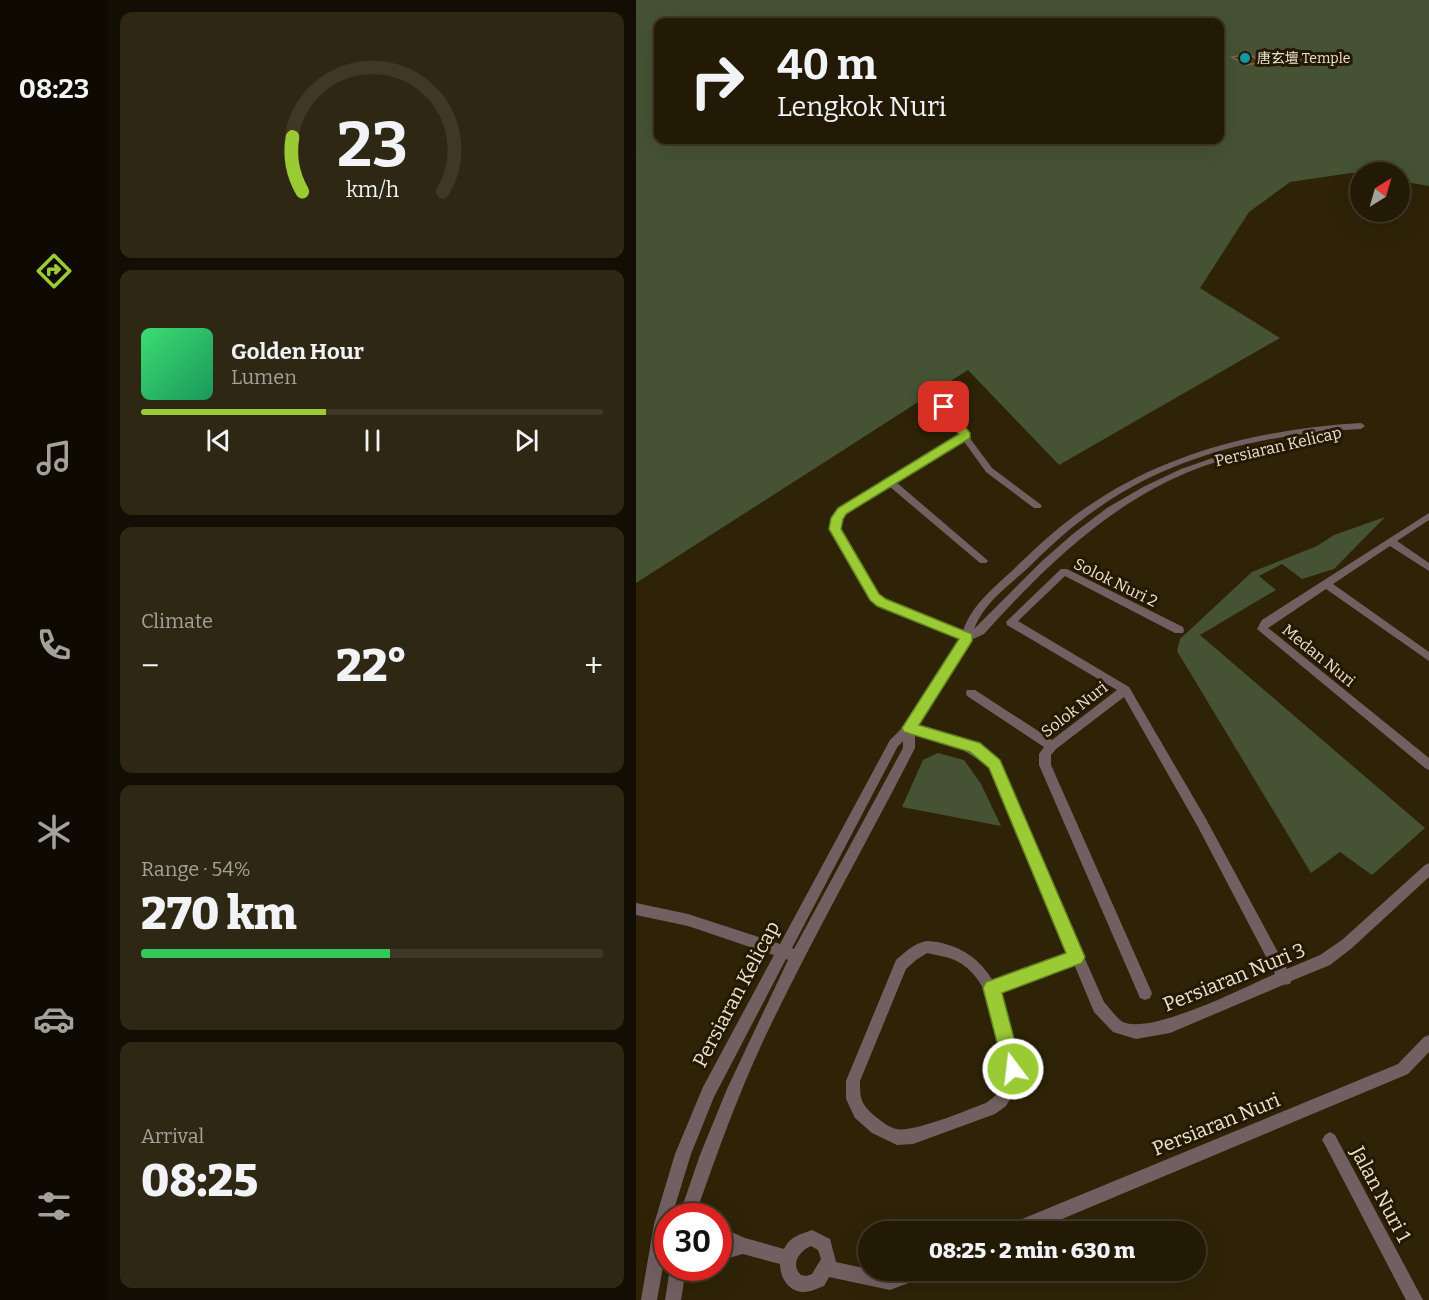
<!DOCTYPE html>
<html lang="en">
<head>
<meta charset="utf-8">
<style>
  body { margin:0; font-family:Bitter,"Noto Sans SC",serif; background:#2e2713; color:#f1f3f6; height:100vh; display:flex; flex-direction:column; font-size:22px; white-space:nowrap }
  * { box-sizing:border-box; margin:0 }
  p { font-size:20px; color:#a2a19a }
  .icon { flex:none; width:33px; height:33px; fill:none; stroke:currentColor; stroke-width:2; stroke-linecap:round; stroke-linejoin:round }
  .map { position:relative; flex:1; overflow:hidden }
  .panel { display:flex; flex-direction:column; gap:12px; padding:12px; background:#130e03; width:528px }
  .panel>* { flex:none }
  .banner { position:absolute; left:18px; top:18px; width:570px; height:126px; border-radius:12px; box-shadow:0 6px 24px #0002,0 0 0 2px #3f3827; background:#221a05; color:#f1f3f6; overflow:hidden }
  .needle { width:39px; rotate:37deg }
  .controls { position:absolute; left:714px; top:162px; display:grid; gap:12px }
  .controls a { display:grid; place-items:center; width:60px; height:60px; border-radius:50%; background:#221a05; box-shadow:0 6px 24px #0002,0 0 0 2px #3f3827; font-size:30px }
  .speed { position:absolute; left:18px; top:1203px; display:flex; gap:12px; font-size:30px; font-weight:700; text-align:center }
  .speed>* { display:grid; place-content:center; width:78px; height:78px; border-radius:50%; background:#221a05; box-shadow:0 6px 24px #0002,0 0 0 2px #3f3827; line-height:1 }
  .speed .limit { border:9px solid #d22; background:#fff; color:#111 }
  .pin { position:absolute; display:grid; place-items:center; width:51px; height:51px; color:#fff; margin:-26px; border-radius:12px; box-shadow:0 3px 9px #0006 }
  .me { position:absolute; width:66px; margin:-33px; rotate:345deg; stroke-linejoin:round; filter:drop-shadow(0 0 4px #0008) }
  .turn { display:flex; align-items:center; gap:21px; height:126px; padding:0 24px; font-size:27px }
  .turn .icon { width:78px; height:78px; stroke-width:2.5 }
  .turn b { display:block; font-size:42px; line-height:51px }
  .big { font-size:45px; font-weight:800; line-height:1.1 }
  .panel .card { flex:1; display:flex; flex-direction:column; justify-content:center; gap:9px; min-width:0; padding:0 21px; border-radius:12px; background:#2e2713 }
  .panel .dial { align-items:center; gap:0 }
  .dial svg { height:156px; overflow:visible; fill:none; stroke:#3f3827; stroke-width:7; stroke-linecap:round; text-anchor:middle }
  .dial text { fill:#f1f3f6; stroke:none }
  .song { display:flex; align-items:center; gap:18px }
  .cover { width:72px; height:72px; border-radius:9px; background:linear-gradient(135deg,hsl(140 70% 55%),hsl(150 70% 35%)) }
  .played { height:6px; border-radius:3px; background:linear-gradient(90deg,#9acb34 40%,#3f3827 40%) }
  .keys { display:flex; justify-content:space-around; direction:ltr }
  .heat { display:flex; justify-content:space-between; align-items:center; font-size:33px; direction:ltr }
  .charge { height:9px; border-radius:4px; background:linear-gradient(90deg,#34c759 54%,#3f3827 0) }
  .trip { position:absolute; left:222px; top:1221px; width:348px; height:60px; border-radius:30px; background:#221a05; box-shadow:0 6px 24px #0002,0 0 0 2px #3f3827; font-weight:800; line-height:60px; text-align:center }
  main { display:flex; flex:1; min-height:0 }
  .tab-bar { display:flex; flex-direction:column; width:108px; justify-content:space-around; align-items:center; background:#0e0a02; color:#a2a19a }
  .tab-bar .icon { width:42px; height:42px }
  .tab-bar .selected { color:#9acb34 }
  .tab-bar b { font-size:27px; color:#f1f3f6 }
  .map>svg:first-child { display:block }
</style>
</head>
<body>
<main>
<nav class="tab-bar">
<b>08:23</b>
<svg class="icon selected" aria-label="directions" viewBox="0 0 24 24"><path d="M12 3l9 9-9 9-9-9zM9 14v-3h6M13 9l2 2-2 2"/></svg>
<svg class="icon" aria-label="music" viewBox="0 0 24 24"><path d="M9 18V5l10-2v13"/><circle cx="6" cy="18" r="3"/><circle cx="16" cy="16" r="3"/></svg>
<svg class="icon" aria-label="phone" viewBox="0 0 24 24"><path d="M5 4h4l2 5-3 2q2 4 5 5l2-3 5 2v4C11 20 4 13 5 4z"/></svg>
<svg class="icon" aria-label="climate" viewBox="0 0 24 24"><path d="M12 3v18M4 7l16 10M4 17L20 7"/></svg>
<svg class="icon" aria-label="car" viewBox="0 0 24 24"><path d="M5 17H2v-5l4-1 3-4h7l3 4 3 1v5h-3M9 17h6M6 11h13"/><circle cx="7" cy="17" r="2"/><circle cx="17" cy="17" r="2"/></svg>
<svg class="icon" aria-label="filters" viewBox="0 0 24 24"><path d="M4 7h16M4 17h16"/><circle cx="9" cy="7" r="2"/><circle cx="15" cy="17" r="2"/></svg>
</nav>
<section class="panel">
<div class="card dial"><svg viewBox="0 0 100 80">
<path d="M14 69A42 42 0 1 1 86 69"/>
<path d="M14 69A42 42 0 0 1 9 41" stroke="#9acb34"/>
<text x="50" y="56" font-size="32" font-weight="700">23</text>
<text x="50" y="72" font-size="11">km/h</text>
</svg></div>
<div class="card">
<div class="song"><i class="cover"></i><div><b>Golden Hour</b><p>Lumen</p></div></div>
<div class="played"></div>
<div class="keys"><svg class="icon" aria-label="previous" viewBox="0 0 24 24"><path d="M18 5L8 12l10 7zM5 5v14"/></svg><svg class="icon" aria-label="pause" viewBox="0 0 24 24"><path d="M8 5v14M16 5v14"/></svg><svg class="icon" aria-label="next" viewBox="0 0 24 24"><path d="M6 5l10 7-10 7zM19 5v14"/></svg></div>
</div>
<div class="card"><p>Climate</p>
<div class="heat"><a>−</a><b class="big">22°</b><a>+</a></div>
</div>
<div class="card"><p>Range · 54%</p><b class="big">270 km</b><div class="charge"></div></div>
<div class="card"><p>Arrival</p><b class="big">08:25</b></div>
</section>
<div class="map">
<svg width="793" height="1300" viewBox="0 0 793 1300">
  <rect width="100%" height="100%" fill="#2e2307"/>
  <g fill="#465234" fill-rule="evenodd">
    <path d="M0,0h793v186l-29,-5v-9l-49,1 -61,9 -41,30 -49,76 80,50 -221,127 -91,-95 -332,213zM22,22h562v118h-562z"/>
    <polygon points="749,517 698,569 666,579 646,564 623,576 640,590 564,635 789,828 736,875 704,852 675,873 541,651 544,639 616,572 681,546 698,535"/>
    <polygon points="302,753 328,760 345,784 365,826 266,807 287,760"/>
  </g>
  <polygon fill="#483c20" stroke="#76694c" stroke-width="1.5" points="612,54 626,62 610,65 596,57"/>
  <g fill="none" stroke-linecap="round" stroke-linejoin="round">
    <g fill="#725f61" fill-rule="evenodd">
      <path d="M304,405h6l20,27 3,1v4l23,31 48,36 2,2 -2,2h-6l-48,-36 -23,-32 -67,42 90,77 2,2 -2,2h-6l-91,-77 -44,27 -3,5 -2,11 38,65 7,6 78,31c9,-28 35,-46 55,-66 24,-23 49,-46 78,-64 77,-51 174,-73 265,-78l4,3 -4,3c-90,4 -185,25 -260,77 -27,18 -50,39 -73,62 -20,18 -44,35 -54,61l68,-68 32,-28 33,-25 36,-21 38,-18 43,-15 51,-13 4,3 -1,2c-31,8 -62,14 -92,27 -82,35 -143,96 -202,161l-13,6 -54,85c30,8 56,16 81,36l106,241c6,6 12,16 19,20 29,13 122,-35 152,-48l-77,-147 -74,-130 -68,52 -5,6v10l101,228 -2,5 -5,2 -5,-2 -101,-233v-11l5,-7 -77,-51 -1,-3 1,-3h8l77,50 65,-50 -110,-65 -1,-3 55,-53h6l116,58 1,3 -1,3h-8l-110,-57 -47,45 111,66 77,132 81,150 33,-14 22,-15 83,-75 4,-2v14l-77,71 -22,17 -39,16 -1,3 -7,1 -113,48 -34,6 -23,-7 -19,-20 -20,-48 -75,28 11,36 10,41 1,12 -15,25 -11,8 -82,30 -16,1 -25,-12 -17,-15 -9,-19v-18l50,-121c8,-7 16,-15 27,-18 5,-2 9,0 14,0 25,5 43,17 56,39l76,-28 -79,-186 -30,-19 -45,-14v14c-50,98 -104,192 -151,291 -27,58 -48,117 -69,177h-16l21,-61 27,-66 61,-129 -2,-1 -72,138 -23,57 -19,62h-4v23l-11,61h-16l13,-76 21,-70 28,-67 71,-132 -86,-29 -52,-11v-12l52,11 92,30 110,-204 15,-15 56,-86 -84,-33 -7,-6 -40,-71 2,-11 7,-9 120,-74 -20,-28zM267,741v7l-109,201 -2,-1 106,-202zM291,953c12,3 25,4 35,11 32,22 36,71 44,105 1,17 -7,25 -20,34 -19,7 -73,30 -90,26 -7,-2 -14,-7 -20,-12 -15,-13 -16,-17 -16,-36l46,-112 10,-9z"/>
      <polygon points="793,513 793,520 761,541 793,563 793,571 754,546 697,584 793,652 793,661 690,589 632,628 793,758 793,770 789,768 621,629 626,620"/>
      <polygon points="793,1035 793,1052 772,1074 395,1232 367,1232 369,1226 762,1064 788,1037"/>
      <polygon points="694,1132 699,1135 787,1300 770,1300 689,1145 686,1140 689,1135"/>
      <path d="M82,1226l27,12 39,11c5,-12 17,-15 28,-19l18,9 6,23 32,7v1l22,4 9,-4h30l-2,6 -37,14 -61,-13 -5,9c-6,2 -13,6 -20,6 -15,0 -24,-14 -24,-28l-37,-10 -25,7v-16l3,-1 -3,-1zM175,1246l7,4 3,9 -9,15 -6,2 -5,-1c-11,-10 -2,-24 10,-29z"/>
      <polygon points="34,1268 50,1268 45,1300 29,1300"/>
    </g>
  </g>
  <polygon fill="#9acb34" stroke="#648422" stroke-width="1.5" points="304,405 311,405 334,433 334,438 210,514 207,519 205,529 243,594 250,599 336,634 336,641 283,725 344,743 364,760 449,957 446,963 366,993 386,1069 384,1076 377,1078 370,1076 368,1069 347,988 350,982 430,953 353,768 334,752 268,732 266,728 323,639 241,606 234,600 193,529 195,518 202,508 323,434 302,407"/>
  <circle fill="#0f9aa8" stroke="#241900" stroke-width="2" cx="609" cy="58" r="6"/>
  <g text-anchor="middle" stroke-width="6" stroke-linejoin="round" paint-order="stroke">
    <g font-size="14" fill="#e9e2d2" stroke="#241900" text-anchor="start">
      <text x="621" y="63">唐玄壇 Temple</text>
    </g>
    <g font-size="16" fill="#e9e2d2" stroke="#241900">
      <text transform="translate(642 446) rotate(-13)" y="6">Persiaran Kelicap</text>
      <text transform="translate(480 582) rotate(26)" y="6">Solok Nuri 2</text>
      <text transform="translate(683 655) rotate(39)" y="6">Medan Nuri</text>
      <text transform="translate(438 709) rotate(-38)" y="6">Solok Nuri</text>
    </g>
    <g font-size="20" fill="#e9e2d2" stroke="#241900">
      <text transform="translate(598 977) rotate(-22)" y="7">Persiaran Nuri 3</text>
      <text transform="translate(100 994) rotate(-62)" y="7">Persiaran Kelicap</text>
      <text transform="translate(580 1124) rotate(-22)" y="7">Persiaran Nuri</text>
      <text transform="translate(745 1194) rotate(62)" y="7">Jalan Nuri 1</text>
    </g>
  </g>
</svg>
<div class="controls">
<a><svg class="needle" viewBox="-14 -14 28 28"><path d="M0-13l5 13h-10z" fill="#e53935"/><path d="M0 13l5-13h-10z" fill="#a2a19a"/></svg></a>
</div>
<div class="speed"><div class="limit">30</div></div>
<div class="pin" style="left:308px;top:407px;background:#d93025"><svg class="icon" aria-label="arrive" viewBox="0 0 24 24"><path d="M6 21V4h12l-3 4 3 4H6"/></svg></div>
<svg class="me" style="left:377px;top:1069px" viewBox="-20 -20 40 40"><circle r="17" fill="#9acb34" stroke="#fff" stroke-width="3"/><path d="M0-11L8 9 0 5-8 9z" fill="#fff"/></svg>
<div class="trip">08:25 · 2 min · 630 m</div>
<div class="banner">
<div class="turn"><svg class="icon" aria-label="right" viewBox="0 0 24 24"><path d="M7 20v-9h11M14 6l5 5-5 5"/></svg><div><b>40 m</b>Lengkok Nuri</div></div>
</div>
</div>
</main>
</body>
</html>
